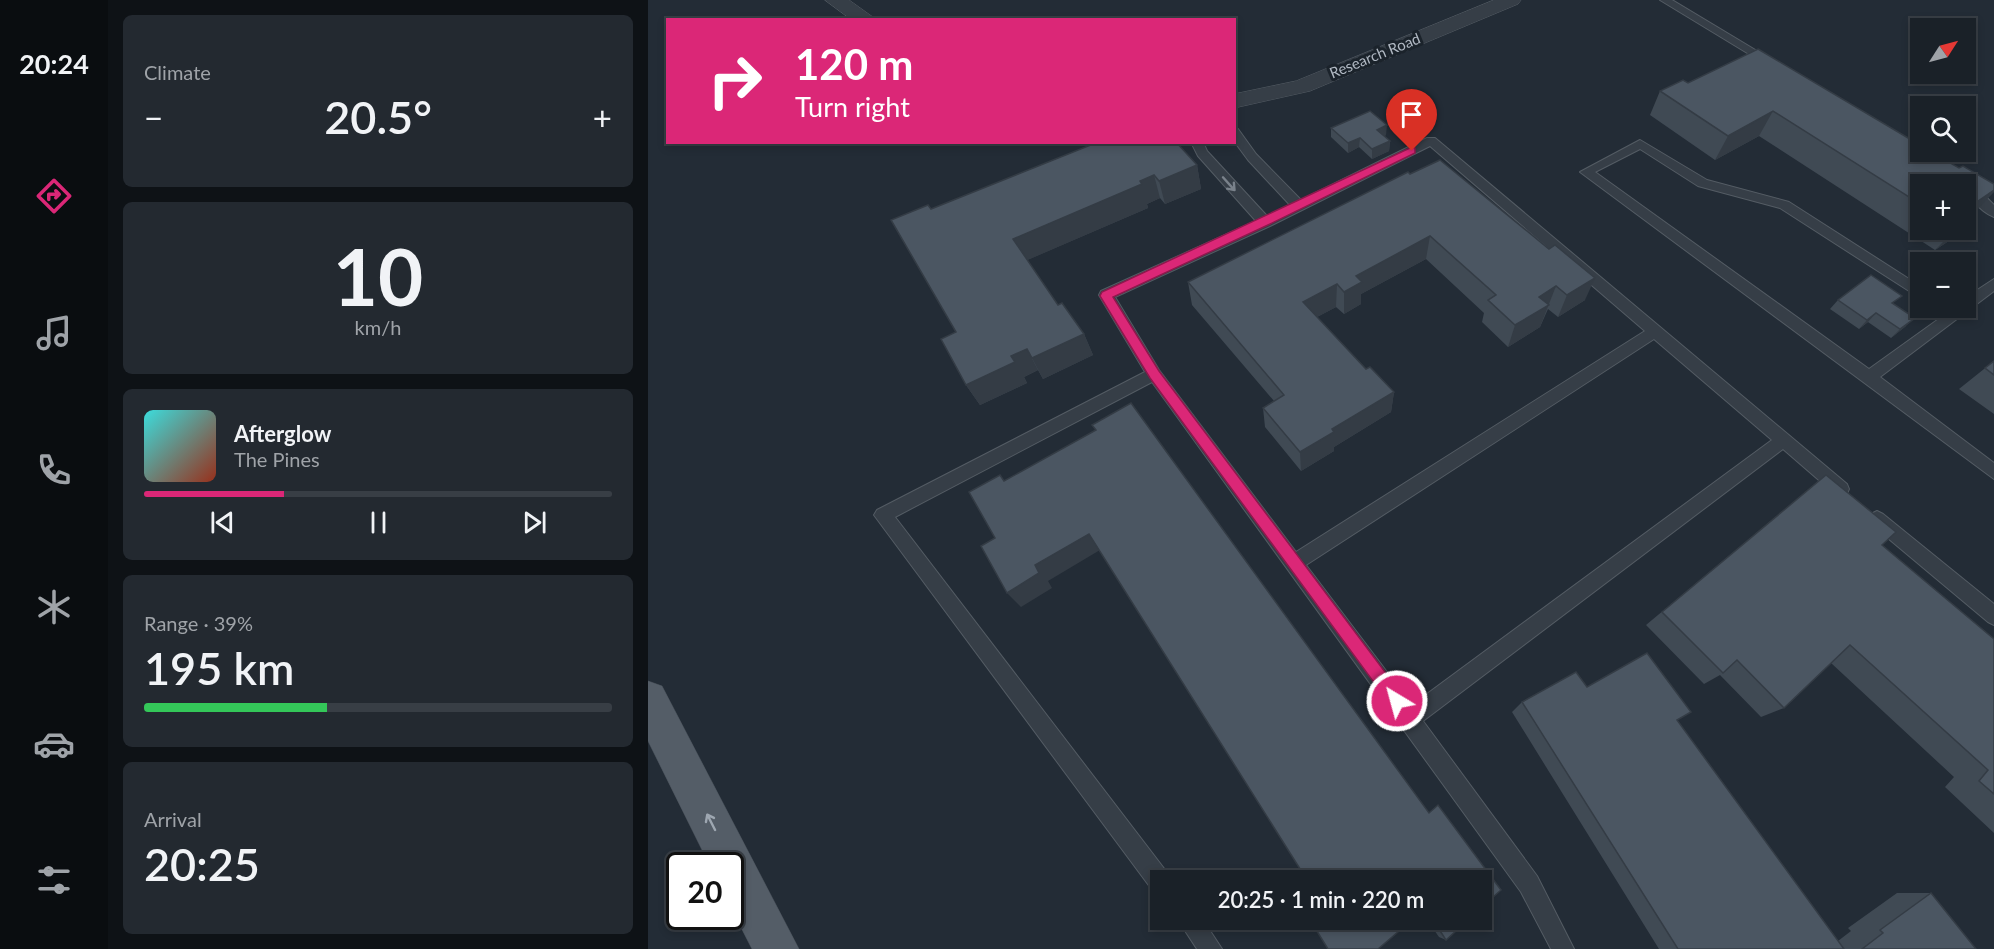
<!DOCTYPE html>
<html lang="en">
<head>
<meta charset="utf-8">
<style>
  body { margin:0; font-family:Lato,sans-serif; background:#232930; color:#f1f3f6; height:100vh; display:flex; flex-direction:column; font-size:22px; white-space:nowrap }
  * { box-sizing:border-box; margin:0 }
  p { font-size:20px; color:#9fa3a8 }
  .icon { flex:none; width:33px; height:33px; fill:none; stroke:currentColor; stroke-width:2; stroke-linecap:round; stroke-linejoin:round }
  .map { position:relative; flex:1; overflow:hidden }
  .drawer { display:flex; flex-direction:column; gap:15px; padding:15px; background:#0e1216; width:540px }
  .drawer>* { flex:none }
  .banner { position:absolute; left:18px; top:18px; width:570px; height:126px; border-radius:0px; box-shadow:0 3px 9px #0003,0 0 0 2px #383e45; background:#db2777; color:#fff; overflow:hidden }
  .needle { width:39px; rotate:54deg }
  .controls { position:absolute; left:1262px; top:18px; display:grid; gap:12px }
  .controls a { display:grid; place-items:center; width:66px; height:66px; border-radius:0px; background:#1a2128; box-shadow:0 3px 9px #0003,0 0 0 2px #383e45; font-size:30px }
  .speed { position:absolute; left:18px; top:852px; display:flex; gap:12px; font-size:30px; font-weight:700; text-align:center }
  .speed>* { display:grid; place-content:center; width:78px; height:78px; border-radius:50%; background:#1a2128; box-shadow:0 3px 9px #0003,0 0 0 2px #383e45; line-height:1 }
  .speed .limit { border:3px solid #111; border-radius:9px; background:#fff; color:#111 }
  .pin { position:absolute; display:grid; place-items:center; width:51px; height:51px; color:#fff; margin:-62px -26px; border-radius:50% 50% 50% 0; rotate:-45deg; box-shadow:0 0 6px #0007 }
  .pin .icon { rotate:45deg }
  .me { position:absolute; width:66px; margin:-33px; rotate:323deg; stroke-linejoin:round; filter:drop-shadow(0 0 4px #0008) }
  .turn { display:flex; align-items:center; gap:21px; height:126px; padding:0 30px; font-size:27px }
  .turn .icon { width:78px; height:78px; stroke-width:2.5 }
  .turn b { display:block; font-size:42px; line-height:51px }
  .big { font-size:45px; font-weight:600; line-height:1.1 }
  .drawer .tile { flex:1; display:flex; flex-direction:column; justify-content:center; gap:9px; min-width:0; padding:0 21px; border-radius:9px; background:#232930 }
  .drawer .dial { align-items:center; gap:0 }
  .dial b { font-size:78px; line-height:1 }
  .song { display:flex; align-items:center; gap:18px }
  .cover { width:72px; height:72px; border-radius:9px; background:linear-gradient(135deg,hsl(180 70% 55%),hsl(10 70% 35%)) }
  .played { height:6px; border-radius:3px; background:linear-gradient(90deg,#db2777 30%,#383e45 30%) }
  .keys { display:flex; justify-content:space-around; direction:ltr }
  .heat { display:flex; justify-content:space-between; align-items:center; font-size:33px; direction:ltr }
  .charge { height:9px; border-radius:4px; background:linear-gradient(90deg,#34c759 39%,#383e45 0) }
  .trip { position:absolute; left:502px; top:870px; width:342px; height:60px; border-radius:0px; background:#1a2128; box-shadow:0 3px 9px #0003,0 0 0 2px #383e45; font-weight:600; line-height:60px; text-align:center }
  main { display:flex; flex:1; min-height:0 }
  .menu { display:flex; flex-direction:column; width:108px; justify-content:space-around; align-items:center; background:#0a0d10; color:#9fa3a8 }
  .menu .icon { width:42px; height:42px }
  .menu .on { color:#db2777 }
  .menu b { font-size:27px; color:#f1f3f6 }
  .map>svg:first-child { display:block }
</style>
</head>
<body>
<main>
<nav class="menu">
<b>20:24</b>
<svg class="icon on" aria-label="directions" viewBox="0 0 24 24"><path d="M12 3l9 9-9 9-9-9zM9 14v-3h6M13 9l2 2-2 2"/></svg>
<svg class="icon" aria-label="music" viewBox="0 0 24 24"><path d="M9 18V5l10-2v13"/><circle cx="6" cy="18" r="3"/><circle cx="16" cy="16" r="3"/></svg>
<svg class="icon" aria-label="phone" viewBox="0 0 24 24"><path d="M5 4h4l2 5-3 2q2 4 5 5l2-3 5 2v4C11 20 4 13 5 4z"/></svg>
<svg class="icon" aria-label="climate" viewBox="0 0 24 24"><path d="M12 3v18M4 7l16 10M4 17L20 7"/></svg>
<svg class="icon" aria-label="car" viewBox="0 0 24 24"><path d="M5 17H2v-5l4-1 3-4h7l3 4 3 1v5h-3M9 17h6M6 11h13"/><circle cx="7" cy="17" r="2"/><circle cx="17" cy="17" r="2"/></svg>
<svg class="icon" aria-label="filters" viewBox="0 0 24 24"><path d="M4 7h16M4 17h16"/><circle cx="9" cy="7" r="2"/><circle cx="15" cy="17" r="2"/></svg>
</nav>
<section class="drawer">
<div class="tile"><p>Climate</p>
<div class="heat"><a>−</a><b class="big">20.5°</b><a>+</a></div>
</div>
<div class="tile dial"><b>10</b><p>km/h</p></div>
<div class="tile">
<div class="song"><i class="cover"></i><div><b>Afterglow</b><p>The Pines</p></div></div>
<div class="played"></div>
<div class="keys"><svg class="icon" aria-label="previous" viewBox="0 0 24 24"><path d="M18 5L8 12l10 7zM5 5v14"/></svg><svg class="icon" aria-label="pause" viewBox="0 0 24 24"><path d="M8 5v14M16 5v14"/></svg><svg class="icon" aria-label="next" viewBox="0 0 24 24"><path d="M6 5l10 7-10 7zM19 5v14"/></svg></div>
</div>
<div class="tile"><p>Range · 39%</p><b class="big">195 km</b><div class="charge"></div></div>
<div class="tile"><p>Arrival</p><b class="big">20:25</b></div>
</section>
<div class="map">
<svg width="1346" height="949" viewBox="0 0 1346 949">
  <rect width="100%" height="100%" fill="#232c36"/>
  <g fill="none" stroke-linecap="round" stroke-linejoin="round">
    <g stroke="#545c64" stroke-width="2">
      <g id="service">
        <polygon points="1012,0 1024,0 1129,63 1123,66 1119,65"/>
        <path d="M586,128l4,1 18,25 45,46 126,-62h8l412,346 2,5 -2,5 -6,2 -6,-2 -52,-45 -360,272 114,155 37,73h-23l-30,-57 -369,-510 -257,135 274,358 2,5h-10v14l-8,-3 -279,-376 3,-5 268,-138 -46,-77 2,-4 155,-70 -58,-65 -7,-14h12l4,9 60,65 23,-11 -42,-45 -14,-19zM782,146l215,185 -349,221 -137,-182 -44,-73 155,-71zM1006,339l118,101 -360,265 -106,-140z"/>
        <polygon points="992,140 1059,180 1141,202 1272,286 1272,298 1132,208 1050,186 992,149 947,172 1221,369 1306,308 1317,308 1317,298 1346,279 1346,291 1232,377 1346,463 1346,479 932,172"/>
        <path d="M1320,183l5,1 21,21v12c-16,-6 -25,-22 -31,-33z"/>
        <polygon points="1229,511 1235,514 1346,604 1346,625 1340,622 1223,524 1220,519 1223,514"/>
        <polygon points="530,920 555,920 574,949 549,949"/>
      </g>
    </g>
    <g stroke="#545c64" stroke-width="1">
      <g id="minor">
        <polygon points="177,0 201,0 229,20 204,20"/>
        <polygon points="846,0 873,0 870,4 662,91 586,108 586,94 648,81"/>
      </g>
    </g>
    <g stroke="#3f4750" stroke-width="1">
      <polygon id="primary" points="0,681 14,686 151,949 104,949 82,906 82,866 62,866 0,741"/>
    </g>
    <use href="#service" fill="#363e47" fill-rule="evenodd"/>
    <use href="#minor" fill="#363e47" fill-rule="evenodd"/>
    <use href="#primary" fill="#545d67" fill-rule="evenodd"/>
  </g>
  <g fill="#404a54">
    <polygon points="1110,49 1328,211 1327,212 1272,184 1272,230 1314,230 1307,237 1287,250 1111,136 1067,160 1002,115 1012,91 1040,83"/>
    <polygon points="683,128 738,135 736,136 742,141 741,151 724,159 711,147 700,153 683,137"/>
    <polygon points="549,165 553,189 517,204 512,198 499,204 500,208 379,260 410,305 436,334 445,355 395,379 390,370 376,377 379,383 332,405 318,385 283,209"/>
    <polygon points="760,172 937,300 910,317 900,309 892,327 860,347 834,322 836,313 778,259 713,294 713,304 696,314 688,307 669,317 718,369 746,392 743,412 686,447 686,451 653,471 617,427 615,408 626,401 544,305 540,282"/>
    <polygon points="1190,300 1246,304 1258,326 1243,338 1220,322 1211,329 1182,309"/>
    <polygon points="1346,361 1346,414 1311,389"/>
    <polygon points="1178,475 1234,545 1346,639 1346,833 1297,787 1306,777 1183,663 1136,708 1113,717 1072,675 1056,684 998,625"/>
    <polygon points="939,687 1029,720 1190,941 1203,931 1200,928 1249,893 1283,893 1328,949 1011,949 864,712 874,702"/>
    <polygon points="779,920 820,920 798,940 791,937"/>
  </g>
  <g fill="#343c45">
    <polygon points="1125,111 1111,136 1067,160 1080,136"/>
    <polygon points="739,125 738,135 728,140 729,130"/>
    <polygon points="712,138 711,147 700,153 700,143"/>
    <polygon points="742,141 741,151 724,159 724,149"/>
    <polygon points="549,165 553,189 517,204 511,181"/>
    <polygon points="506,175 512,198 499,204 500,208 375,262 365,239"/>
    <polygon points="1346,190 1346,192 1328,211 1317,218 1320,208"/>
    <polygon points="1329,213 1317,226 1317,222"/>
    <polygon points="1307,230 1314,230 1307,237 1287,250"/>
    <polygon points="782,236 778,259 713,294 713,304 696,314 696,292 708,276"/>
    <polygon points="947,278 937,300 910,317 919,295"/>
    <polygon points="689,284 688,307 656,324 655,302"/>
    <polygon points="908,286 892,327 860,347 867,325 891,297"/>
    <polygon points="1228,313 1220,322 1211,329 1219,320"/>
    <polygon points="1267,318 1258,326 1243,338 1252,329"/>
    <polygon points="436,334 445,355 395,379 384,358"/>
    <polygon points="379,349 390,370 376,377 379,383 332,405 318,385 363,356"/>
    <polygon points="746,392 743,412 686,447 686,451 653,471 652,452 684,429"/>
    <polygon points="441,534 452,550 400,581 404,588 373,607 359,593 387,565"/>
  </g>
  <g fill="#4b5662" stroke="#343c45" stroke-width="1.5">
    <polygon points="1110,49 1272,145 1272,152 1283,152 1311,168 1315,166 1346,184 1346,190 1320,208 1329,213 1317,222 1317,184 1272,184 1272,204 1125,111 1080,136 1012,91 1035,80 1040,83"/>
    <polygon points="722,111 739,125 729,130 742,141 724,149 712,138 700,143 683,128"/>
    <polygon points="450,142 528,142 549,165 511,181 506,175 492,181 494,184 365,239 410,305 414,303 436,334 384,358 379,349 363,356 367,362 318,385 293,339 308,332 243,220 280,205 283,209"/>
    <polygon points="792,160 901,249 907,245 947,278 919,295 908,286 891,297 901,305 867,325 840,300 848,295 782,236 708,276 714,282 696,292 689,284 655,302 718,369 722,367 746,392 684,429 686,432 652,452 615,408 636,395 540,282 760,172 762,174"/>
    <polygon points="1223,275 1254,296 1244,303 1267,318 1252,329 1228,313 1219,320 1190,300"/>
    <polygon points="1346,361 1346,375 1337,368"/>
    <polygon points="483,403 781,813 790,805 853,890 834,907 834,880 659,880 441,534 387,565 391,573 359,593 333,546 347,538 321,492 352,475 356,481 448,430 444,425"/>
    <polygon points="1178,475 1248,532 1234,545 1346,639 1346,794 1331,781 1340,770 1202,645 1136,708 1089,660 1075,673 1014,612"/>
    <polygon points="999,653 1043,712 1029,720 1196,949 1030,949 874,702 928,672 939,687"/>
    <polygon points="1283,893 1328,949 1214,949 1235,933 1232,930"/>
    <polygon points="662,920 764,920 730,949 680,949"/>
    <polygon points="785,920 820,920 798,940"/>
  </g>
  <defs><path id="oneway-shaft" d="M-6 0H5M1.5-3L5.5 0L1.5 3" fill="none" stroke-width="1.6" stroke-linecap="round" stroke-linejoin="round" transform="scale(1.5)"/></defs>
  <use stroke="#7a828b" href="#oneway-shaft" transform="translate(581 184) rotate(48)"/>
  <use stroke="#9ea7b1" href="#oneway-shaft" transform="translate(63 822) rotate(-117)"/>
  <polygon fill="#db2777" stroke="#8e194d" stroke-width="1.5" points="764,147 767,148 767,153 620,225 465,297 511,371 755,696 757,701 755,707 749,709 744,707 502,378 452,296 454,292"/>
  <g text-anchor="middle" stroke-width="6" stroke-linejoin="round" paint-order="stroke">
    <g font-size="15" fill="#b1b9c3" stroke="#1b232b">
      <text transform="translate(727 56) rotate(-22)" y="5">Research Road</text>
    </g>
  </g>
</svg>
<div class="controls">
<a><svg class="needle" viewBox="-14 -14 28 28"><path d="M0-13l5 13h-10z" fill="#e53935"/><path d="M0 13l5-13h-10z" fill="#9fa3a8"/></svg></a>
<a><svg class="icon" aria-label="search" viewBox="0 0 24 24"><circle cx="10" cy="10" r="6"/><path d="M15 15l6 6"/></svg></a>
<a>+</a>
<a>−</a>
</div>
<div class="speed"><div class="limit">20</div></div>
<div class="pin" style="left:764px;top:151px;background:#d93025"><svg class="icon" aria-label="arrive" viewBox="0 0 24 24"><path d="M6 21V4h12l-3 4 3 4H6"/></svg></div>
<svg class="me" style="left:749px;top:701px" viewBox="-20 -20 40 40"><circle r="17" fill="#db2777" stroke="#fff" stroke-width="3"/><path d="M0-11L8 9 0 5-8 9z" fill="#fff"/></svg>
<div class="trip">20:25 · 1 min · 220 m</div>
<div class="banner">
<div class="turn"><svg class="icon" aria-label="right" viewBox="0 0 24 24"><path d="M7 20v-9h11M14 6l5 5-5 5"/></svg><div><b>120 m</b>Turn right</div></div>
</div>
</div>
</main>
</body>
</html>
